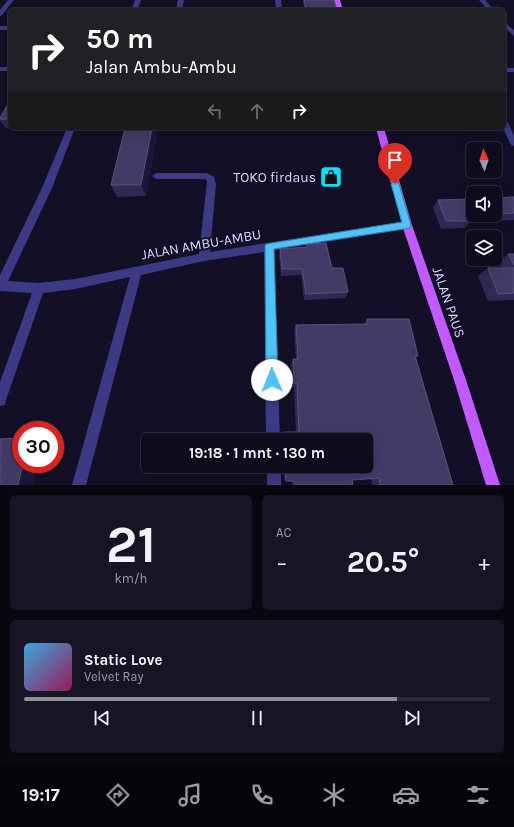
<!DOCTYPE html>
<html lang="id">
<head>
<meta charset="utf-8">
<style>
  body { margin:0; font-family:Karla,sans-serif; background:#171425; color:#f1f3f6; height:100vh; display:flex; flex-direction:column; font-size:15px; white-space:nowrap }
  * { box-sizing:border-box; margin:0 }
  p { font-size:13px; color:#9b9ba3 }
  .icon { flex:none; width:22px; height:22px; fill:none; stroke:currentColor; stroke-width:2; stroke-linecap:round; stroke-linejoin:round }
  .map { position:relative; height:485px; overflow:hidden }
  .details { display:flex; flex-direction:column; gap:10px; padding:10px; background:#08060f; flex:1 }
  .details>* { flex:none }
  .hud { position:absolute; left:8px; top:8px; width:498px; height:122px; border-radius:6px; box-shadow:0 4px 16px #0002,0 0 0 1px #2e2b3b; background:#202124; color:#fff; overflow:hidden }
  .needle { width:26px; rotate:357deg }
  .controls { position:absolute; left:466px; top:142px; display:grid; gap:8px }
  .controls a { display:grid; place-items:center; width:36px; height:36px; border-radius:6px; background:#0e0b1c; box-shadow:0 4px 16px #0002,0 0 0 1px #2e2b3b; font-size:20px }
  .speed { position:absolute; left:12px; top:421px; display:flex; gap:8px; font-size:20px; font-weight:700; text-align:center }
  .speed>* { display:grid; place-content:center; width:52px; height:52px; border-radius:50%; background:#0e0b1c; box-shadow:0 4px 16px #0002,0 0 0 1px #2e2b3b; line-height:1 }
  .speed .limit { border:6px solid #d22; background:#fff; color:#111 }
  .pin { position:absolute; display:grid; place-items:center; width:34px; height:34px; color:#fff; margin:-41px -17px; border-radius:50% 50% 50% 0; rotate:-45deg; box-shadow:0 0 4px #0007 }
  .pin .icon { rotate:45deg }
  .me { position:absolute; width:44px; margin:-22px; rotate:359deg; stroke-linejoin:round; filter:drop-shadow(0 0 3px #0008) }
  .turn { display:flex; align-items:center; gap:14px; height:84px; padding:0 12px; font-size:18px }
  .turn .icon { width:52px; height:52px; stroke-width:2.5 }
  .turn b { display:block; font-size:28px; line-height:34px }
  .lanes { display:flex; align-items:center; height:38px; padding:0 12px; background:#0003; justify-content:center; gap:20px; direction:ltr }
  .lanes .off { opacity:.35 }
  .big { font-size:30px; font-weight:700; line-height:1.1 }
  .details .tile { flex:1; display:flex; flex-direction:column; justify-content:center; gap:6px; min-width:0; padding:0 14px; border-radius:6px; background:#171425 }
  .details .dial { align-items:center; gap:0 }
  .dial b { font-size:52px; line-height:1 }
  .song { display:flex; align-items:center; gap:12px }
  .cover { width:48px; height:48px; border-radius:6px; background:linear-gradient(135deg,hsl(200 70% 55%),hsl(330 70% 35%)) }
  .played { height:4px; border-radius:2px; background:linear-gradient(90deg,#8c9099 80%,#2e2b3b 80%) }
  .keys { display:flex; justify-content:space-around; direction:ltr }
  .heat { display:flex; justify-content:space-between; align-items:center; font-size:22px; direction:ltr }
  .details .tiles { flex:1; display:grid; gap:10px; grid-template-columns:1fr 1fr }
  .tile:last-child { grid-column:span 2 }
  .trip { position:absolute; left:141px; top:433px; width:232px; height:40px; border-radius:6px; background:#0e0b1c; box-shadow:0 4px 16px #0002,0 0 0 1px #2e2b3b; font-weight:700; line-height:40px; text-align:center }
  .dock { display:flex; height:64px; justify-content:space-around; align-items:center; background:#06040b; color:#9b9ba3 }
  .dock .icon { width:28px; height:28px }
  .dock .on { color:#8c9099 }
  .dock b { font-size:18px; color:#f1f3f6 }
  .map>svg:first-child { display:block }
</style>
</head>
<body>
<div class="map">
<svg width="514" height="485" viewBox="0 0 514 485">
  <rect width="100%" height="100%" fill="#130f26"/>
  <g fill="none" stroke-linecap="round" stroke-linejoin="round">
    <g fill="#3d3a85" fill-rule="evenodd">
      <polygon points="8,0 14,0 2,15 0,16 0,10"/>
      <polygon points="135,0 141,0 137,10 131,10"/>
      <polygon points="178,0 184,0 182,10 176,10"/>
      <polygon points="275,0 281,0 282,10 276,10"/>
      <polygon points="479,0 485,0 494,10 488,10"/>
      <polygon points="504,22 514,30 514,36 504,27"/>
      <rect x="0" y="26" width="10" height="4"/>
      <rect x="0" y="67" width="10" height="4"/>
      <rect x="504" y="68" width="10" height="4"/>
      <polygon points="504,120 507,121 514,135 514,146 511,145 503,128 504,128"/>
      <polygon points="67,128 75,128 52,188 8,281 39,283 75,279 199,254 207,181 205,179 156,179 152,176 156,173 207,173 214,177 216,184 210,252 407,221 410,222 412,225 410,228 407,229 274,250 280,440 266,440 264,252 204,261 141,275 86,485 72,485 130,277 75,289 43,293 6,400 5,405 0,406 0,382 32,293 0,291 0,275 42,188"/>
      <rect x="267" y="466" width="14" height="19"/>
    </g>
    <g fill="#c25bff" fill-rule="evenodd">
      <polygon points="334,0 340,0 343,10 337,10"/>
      <polygon points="376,128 384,128 412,225 467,383 500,485 486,485 455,383 402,225"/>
    </g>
  </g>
  <g fill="#312854">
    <polygon points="303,0 334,0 337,10 305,10 303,2"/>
    <polygon points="10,100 10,128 6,128 0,121 0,118"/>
    <polygon points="125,128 154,128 157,136 146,196 117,197 111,185"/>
    <polygon points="514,197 514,220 470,222 465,228 441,229 433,208 438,200 473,215 495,215 495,198"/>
    <polygon points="307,244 332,268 348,292 345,298 304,300 301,275 281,276 279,255 280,249 306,247"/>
    <polygon points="508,254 514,254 514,300 488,301 478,276 488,268 501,268 499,262"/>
    <polygon points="367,319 418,356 416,357 453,485 372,485 371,479 352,480 353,485 292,485 292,481 286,481 284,479 283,466 366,466 366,440 282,440 282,433 284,432 296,432 294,387 292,387 291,365 293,359 296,359 294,332 296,325 364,324"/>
  </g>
  <g fill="#1d163a">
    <polygon points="152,128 154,128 157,136 146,196 141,185"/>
    <polygon points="23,464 38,464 33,485 18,485"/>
  </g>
  <g fill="#433a66" stroke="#5a527e">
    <polygon points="304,0 334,0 337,10 306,10"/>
    <rect x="504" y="79" width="2" height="8"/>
    <polygon points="10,100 10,119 0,119 0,118"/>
    <polygon points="125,128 152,128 141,185 111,185"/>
    <polygon points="514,197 514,213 495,214 495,198"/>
    <polygon points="473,199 473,215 469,215 472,221 446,221 438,200"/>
    <polygon points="326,243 332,268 343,268 348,292 306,294 302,269 282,269 280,249 307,247 307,244"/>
    <polygon points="508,254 514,254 514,265"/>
    <polygon points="488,268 514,268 514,293 498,294"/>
    <polygon points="367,319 409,319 418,356 415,356 453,485 380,485 379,478 352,480 353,485 295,485 294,481 286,481 285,466 366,466 366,440 284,440 284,432 299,432 297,383 294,383 293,359 298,359 296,325 368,324"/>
    <polygon points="21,438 21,464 23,464 18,485 0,485 0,439"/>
  </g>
  <polygon fill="#4fc3f7" stroke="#337fa1" points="395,180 399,184 411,225 410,228 274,249 278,380 276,384 272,386 268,384 266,380 265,246 266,244 402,222 391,184"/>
  <defs>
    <g id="shop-square" transform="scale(1.15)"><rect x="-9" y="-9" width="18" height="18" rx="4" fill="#00e5ff" stroke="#130f26"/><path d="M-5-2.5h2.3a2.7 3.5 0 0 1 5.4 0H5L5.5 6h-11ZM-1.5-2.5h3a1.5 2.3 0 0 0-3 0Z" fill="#111"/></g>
  </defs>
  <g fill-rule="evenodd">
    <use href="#shop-square" x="331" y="177"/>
  </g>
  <g text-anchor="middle" stroke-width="4" stroke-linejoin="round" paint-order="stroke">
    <g font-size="14" fill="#d9d4ff" stroke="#130f26" text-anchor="end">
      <text x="316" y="182">TOKO firdaus</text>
    </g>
    <g font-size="14" fill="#d9d4ff" stroke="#130f26">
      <text transform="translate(201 244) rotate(-10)" y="5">JALAN AMBU-AMBU</text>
      <text transform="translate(449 302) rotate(71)" y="5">JALAN PAUS</text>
    </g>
  </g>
</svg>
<div class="controls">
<a><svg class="needle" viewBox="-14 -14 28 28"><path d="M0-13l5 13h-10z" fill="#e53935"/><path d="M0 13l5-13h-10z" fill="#9b9ba3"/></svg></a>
<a><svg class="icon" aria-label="sound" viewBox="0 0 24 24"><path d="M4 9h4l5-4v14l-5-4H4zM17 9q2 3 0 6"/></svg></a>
<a><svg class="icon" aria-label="layers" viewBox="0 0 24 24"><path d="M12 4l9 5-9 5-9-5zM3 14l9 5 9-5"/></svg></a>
</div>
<div class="speed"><div class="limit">30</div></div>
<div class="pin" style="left:395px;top:184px;background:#d93025"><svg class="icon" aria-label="arrive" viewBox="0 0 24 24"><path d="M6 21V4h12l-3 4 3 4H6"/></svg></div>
<svg class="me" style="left:272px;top:380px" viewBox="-20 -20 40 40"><circle r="19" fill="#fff"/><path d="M0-13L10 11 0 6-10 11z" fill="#4fc3f7"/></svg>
<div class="trip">19:18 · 1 mnt · 130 m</div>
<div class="hud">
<div class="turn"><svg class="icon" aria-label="right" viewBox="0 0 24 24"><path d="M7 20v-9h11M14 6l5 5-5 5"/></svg><div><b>50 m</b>Jalan Ambu-Ambu</div></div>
<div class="lanes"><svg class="icon off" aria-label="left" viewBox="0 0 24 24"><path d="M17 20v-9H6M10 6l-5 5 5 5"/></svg><svg class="icon off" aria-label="ahead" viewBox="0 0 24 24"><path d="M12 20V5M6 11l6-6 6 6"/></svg><svg class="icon" aria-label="right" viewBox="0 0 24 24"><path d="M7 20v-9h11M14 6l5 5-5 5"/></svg></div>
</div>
</div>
<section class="details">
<div class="tiles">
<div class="tile dial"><b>21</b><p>km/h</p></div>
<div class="tile"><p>AC</p>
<div class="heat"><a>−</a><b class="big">20.5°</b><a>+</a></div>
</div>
<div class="tile">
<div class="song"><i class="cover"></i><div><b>Static Love</b><p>Velvet Ray</p></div></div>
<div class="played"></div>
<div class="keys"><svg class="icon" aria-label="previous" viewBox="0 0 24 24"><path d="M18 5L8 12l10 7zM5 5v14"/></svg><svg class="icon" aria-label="pause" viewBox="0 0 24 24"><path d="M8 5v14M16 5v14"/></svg><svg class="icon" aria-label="next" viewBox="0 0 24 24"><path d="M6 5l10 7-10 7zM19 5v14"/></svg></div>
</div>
</div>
</section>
<nav class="dock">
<b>19:17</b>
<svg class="icon on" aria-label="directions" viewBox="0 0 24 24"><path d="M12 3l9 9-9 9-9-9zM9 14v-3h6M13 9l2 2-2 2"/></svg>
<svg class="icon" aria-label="music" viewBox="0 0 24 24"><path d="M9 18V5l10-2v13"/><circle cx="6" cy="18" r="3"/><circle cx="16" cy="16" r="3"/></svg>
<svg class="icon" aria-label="phone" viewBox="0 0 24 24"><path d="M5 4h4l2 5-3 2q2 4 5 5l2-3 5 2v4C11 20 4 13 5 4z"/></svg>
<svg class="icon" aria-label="climate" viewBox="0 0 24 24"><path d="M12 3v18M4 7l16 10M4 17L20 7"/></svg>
<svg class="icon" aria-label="car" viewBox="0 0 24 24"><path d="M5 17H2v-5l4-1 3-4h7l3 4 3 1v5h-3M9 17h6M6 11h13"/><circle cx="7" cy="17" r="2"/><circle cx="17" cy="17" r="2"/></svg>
<svg class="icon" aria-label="filters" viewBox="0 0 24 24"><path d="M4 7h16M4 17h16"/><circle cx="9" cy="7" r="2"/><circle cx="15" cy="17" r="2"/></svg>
</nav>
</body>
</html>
